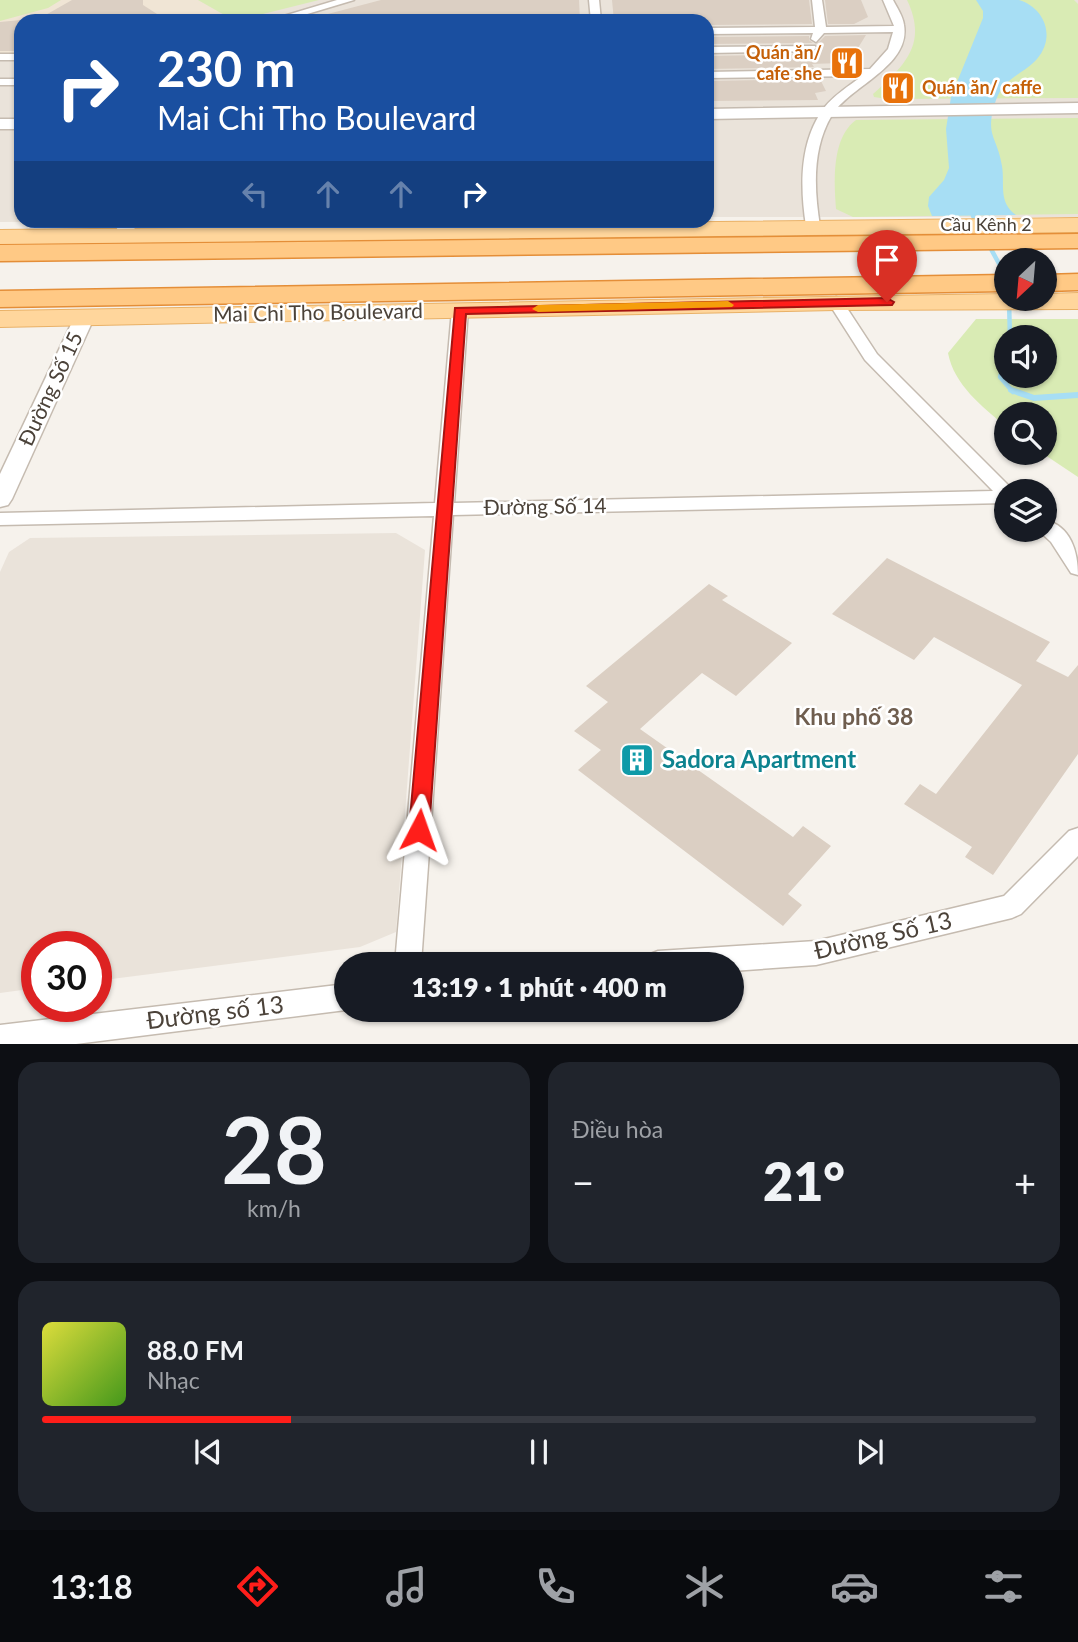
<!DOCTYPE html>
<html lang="vi">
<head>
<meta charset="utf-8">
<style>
  body { margin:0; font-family:Lato,sans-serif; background:#20242c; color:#f1f3f6; height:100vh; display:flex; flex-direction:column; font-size:26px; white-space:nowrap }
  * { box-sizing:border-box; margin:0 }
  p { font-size:23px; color:#9ea1a6 }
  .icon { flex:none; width:38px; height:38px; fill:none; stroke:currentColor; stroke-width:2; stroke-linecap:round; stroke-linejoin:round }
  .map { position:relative; height:1044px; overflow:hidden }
  .panel { display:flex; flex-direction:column; gap:18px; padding:18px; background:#0d0f14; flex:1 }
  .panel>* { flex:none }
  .guide { position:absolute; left:14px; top:14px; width:700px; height:214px; border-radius:21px; box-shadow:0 2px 5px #0004; background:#1a4fa0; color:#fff; overflow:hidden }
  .needle { width:46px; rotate:206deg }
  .tools { position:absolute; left:994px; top:248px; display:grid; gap:14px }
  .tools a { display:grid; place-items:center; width:63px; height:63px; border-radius:50%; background:#171b24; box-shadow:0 2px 5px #0004; font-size:35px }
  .speed { position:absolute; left:21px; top:931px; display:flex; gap:14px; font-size:35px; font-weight:700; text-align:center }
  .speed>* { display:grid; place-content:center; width:91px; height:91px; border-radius:50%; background:#171b24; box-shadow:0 2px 5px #0004; line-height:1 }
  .speed .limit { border:10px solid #d22; background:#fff; color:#111 }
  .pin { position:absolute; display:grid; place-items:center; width:60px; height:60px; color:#fff; margin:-72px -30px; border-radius:50% 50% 50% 0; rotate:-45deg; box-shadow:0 0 7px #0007 }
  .pin .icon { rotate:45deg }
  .me { position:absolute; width:77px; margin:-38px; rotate:4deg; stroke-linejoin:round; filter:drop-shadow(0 0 5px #0008) }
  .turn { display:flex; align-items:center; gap:24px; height:147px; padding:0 28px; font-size:32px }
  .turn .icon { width:91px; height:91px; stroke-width:2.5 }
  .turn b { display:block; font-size:49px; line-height:60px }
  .lanes { display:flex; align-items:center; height:66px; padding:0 28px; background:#0003; justify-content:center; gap:35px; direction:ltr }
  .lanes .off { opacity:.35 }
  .big { font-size:52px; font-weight:800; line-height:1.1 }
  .panel .card { flex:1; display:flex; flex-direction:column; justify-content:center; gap:10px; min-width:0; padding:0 24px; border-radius:21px; background:#20242c }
  .panel .dial { align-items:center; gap:0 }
  .dial b { font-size:91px; line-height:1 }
  .song { display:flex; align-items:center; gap:21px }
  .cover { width:84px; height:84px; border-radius:10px; background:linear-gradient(135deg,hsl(60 70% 55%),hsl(100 70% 35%)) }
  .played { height:7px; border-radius:4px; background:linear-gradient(90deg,#ff1e1a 25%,#363941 25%) }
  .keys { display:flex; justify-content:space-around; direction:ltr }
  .heat { display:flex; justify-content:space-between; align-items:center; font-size:38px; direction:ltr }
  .panel .tiles { flex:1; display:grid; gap:18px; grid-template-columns:1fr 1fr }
  .card:last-child { grid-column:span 2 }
  .trip { position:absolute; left:334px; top:952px; width:410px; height:70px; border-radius:35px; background:#171b24; box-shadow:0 2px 5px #0004; font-weight:800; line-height:70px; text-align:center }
  .dock { display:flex; height:112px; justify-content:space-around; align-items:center; background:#090b0e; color:#9ea1a6 }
  .dock .icon { width:49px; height:49px }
  .dock .on { color:#ff1e1a }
  .dock b { font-size:32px; color:#f1f3f6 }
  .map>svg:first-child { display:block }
</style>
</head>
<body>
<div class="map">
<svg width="1078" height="1044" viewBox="0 0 1078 1044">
  <rect width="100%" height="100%" fill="#f6f2ec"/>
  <g fill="#eae3da">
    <polygon points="0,0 1078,0 1078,217 707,217 707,21 21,21 21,220 194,221 0,222"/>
    <polygon points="396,533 425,550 396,932 360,947 96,981 96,947 37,947 37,988 0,993 0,572 9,552 30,538"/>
  </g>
  <polygon fill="#f0e5d5" points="0,0 198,0 235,21 21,21 21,53 0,53"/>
  <g fill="#d9ebb4" fill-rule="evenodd">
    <polygon points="0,0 61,0 48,8 0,21"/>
    <polygon points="198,0 319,0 235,21"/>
    <path d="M907,0h167l4,4v94l-191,1 -13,-2 -1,-3c32,-29 55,-50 34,-94z"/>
    <path d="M1078,118v96l-225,3 -17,-8c-2,-26 -5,-71 20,-89z"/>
    <path d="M976,319h102v158l-36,-24h3v-38h-39v12c-24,-21 -52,-42 -58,-74zM1006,338h39v38h-39z"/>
  </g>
  <path fill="#a7def4" d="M976,0c12,0 30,0 43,0 26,8 37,37 18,59 -13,15 -33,18 -41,41 -12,36 1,35 6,66 3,19 -4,36 14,49l-84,1 -4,-10 1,-9 15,-17 5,-12 -3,-39 5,-32 32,-79v-7z"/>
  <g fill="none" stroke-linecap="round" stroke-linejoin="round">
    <g stroke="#a7def4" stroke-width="4.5">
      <polyline points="973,216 1003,271 1006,286"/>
      <polyline points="1009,301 1010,338"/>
      <polyline points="1006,358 1000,377 1013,392"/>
    </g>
    <polyline stroke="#a7def4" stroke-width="6" points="1011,390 1034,398 1078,395"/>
  </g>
  <g fill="#dbcfc3">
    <polygon points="72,0 143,0 143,5 168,21 35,21"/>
    <polygon points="381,0 579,0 580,21 325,21 324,15"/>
    <polygon points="612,0 809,0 812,24 707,25 707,21 614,21"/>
    <polygon points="825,0 861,0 868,17 854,24 828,24"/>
    <polygon points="21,20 21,51 0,51 0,22"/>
    <polygon points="866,35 850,61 840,63 812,64 814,67 707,69 707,56 811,54 817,50 817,44 825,36"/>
    <polygon points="809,36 809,40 813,43 707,44 707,37"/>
    <polygon points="820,79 826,91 815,93 818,100 707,101 707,81"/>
    <polygon points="887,558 1050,642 1036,661 1068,677 1078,665 1078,754 993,875 965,857 972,847 904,804 920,784 936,794 1022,685 934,637 914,660 832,614"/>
    <polygon points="709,584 728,596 722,600 792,643 736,696 702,673 640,729 793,837 803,826 831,846 788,894 802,905 783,926 578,770 601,750 574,731 608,702 586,686"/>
  </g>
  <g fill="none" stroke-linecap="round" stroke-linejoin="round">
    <g stroke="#c5bbb0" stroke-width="3">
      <g id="minor">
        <polygon points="337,0 354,0 284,21 267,21"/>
        <polygon points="589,0 599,0 601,21 591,21"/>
        <path d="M812,0h10l4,27 68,-1 -11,-26h10c4,8 10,16 11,25 7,41 -54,61 -72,90 -20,33 -18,74 -12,111l-7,4 -7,-4c-6,-39 -7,-84 18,-118 10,-13 25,-22 38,-32l-155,2v-6l163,-3 18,-20 5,-17 -69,1 -8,9 -5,-3 2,-6 -106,1v-6l108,-1z"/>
        <polygon points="815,46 816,48 811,51 707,53 707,47"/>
        <rect x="0" y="54" width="21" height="6"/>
        <rect x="0" y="79" width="21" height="6"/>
        <polygon points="836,297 841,299 877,354 1015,492 1006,492 1006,503 453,515 421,964 395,964 434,516 0,525 0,513 435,503 452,310 460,305 468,310 454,503 993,491 865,360 828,302"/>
        <path d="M1045,520c26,6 33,32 33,55l-7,-2 -20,-31 -13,-12h7z"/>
        <polygon points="1078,828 1078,856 1021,914 1012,918 816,965 732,971 732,964 645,964 648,955 658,951 816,941 1004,896 1069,831"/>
        <polygon points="346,984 346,1010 76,1044 0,1044 0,1025"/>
      </g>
    </g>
    <g stroke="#c5bbb0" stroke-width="3">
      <g id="tertiary">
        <polygon points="1078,103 1078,113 707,119 707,109"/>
        <rect x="0" y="119" width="21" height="10"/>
        <polygon points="121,220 139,220 129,239 123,240 114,235"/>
        <polygon points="84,312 94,318 12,499 8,505 0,507 0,474 74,318"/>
      </g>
    </g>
    <g stroke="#e9b167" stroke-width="2">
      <g id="primary">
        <polygon points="1078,218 1078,232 0,244 0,230"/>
        <polygon points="1078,293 1078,309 836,310 0,327 0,311 1006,294 1006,299 1045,299 1045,294"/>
      </g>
    </g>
    <g stroke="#e48e38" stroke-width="3">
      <g id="trunk">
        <polygon points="1078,234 1078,248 0,261 0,245"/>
        <polygon points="1078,274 1078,290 1045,291 1045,275"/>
        <polygon points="1006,275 1006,291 0,307 0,291"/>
      </g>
    </g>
    <use href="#minor" fill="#fff" fill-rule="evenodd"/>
    <use href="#tertiary" fill="#fff" fill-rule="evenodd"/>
    <use href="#primary" fill="#ffd69c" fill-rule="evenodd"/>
    <use href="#trunk" fill="#ffc985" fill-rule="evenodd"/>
  </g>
  <polygon fill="#ff1e1a" stroke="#a61411" stroke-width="2" points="887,298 894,302 892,305 466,314 429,830 426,837 419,839 412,837 409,830 455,308"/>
  <polygon fill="#f59e0b" points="728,301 734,305 732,307 538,312 532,309 538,305"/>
  <defs>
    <g id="restaurant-square" transform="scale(1.75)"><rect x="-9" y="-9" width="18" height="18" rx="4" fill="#e8710a" stroke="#fff"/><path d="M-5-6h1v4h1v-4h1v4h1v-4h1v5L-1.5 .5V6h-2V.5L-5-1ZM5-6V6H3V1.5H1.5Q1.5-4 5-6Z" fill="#fff"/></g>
    <g id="building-square" transform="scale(1.75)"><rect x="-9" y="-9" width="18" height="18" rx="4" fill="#0f9aa8" stroke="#fff"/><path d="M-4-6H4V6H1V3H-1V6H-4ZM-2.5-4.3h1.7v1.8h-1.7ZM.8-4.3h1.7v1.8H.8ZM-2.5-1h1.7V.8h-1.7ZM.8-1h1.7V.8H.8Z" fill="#fff"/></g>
  </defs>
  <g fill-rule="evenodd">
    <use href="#restaurant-square" x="847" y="63"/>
    <use href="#restaurant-square" x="898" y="88"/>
    <use href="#building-square" x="637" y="760"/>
  </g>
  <g text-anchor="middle" stroke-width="5" stroke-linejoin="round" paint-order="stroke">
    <g font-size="18" font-weight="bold" fill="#c56008" stroke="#fff" text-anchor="end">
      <text x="822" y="59">Quán ăn/<tspan x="822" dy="21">cafe she</tspan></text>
      <text x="922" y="94" text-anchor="start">Quán ăn/ caffe</text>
    </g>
    <g font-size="18" fill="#4b4239" stroke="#fff">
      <text x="986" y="231">Cầu Kênh 2</text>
    </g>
    <g font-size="21" fill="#4b4239" stroke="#fff">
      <text transform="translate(318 313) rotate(-1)" y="7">Mai Chi Tho Boulevard</text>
      <text transform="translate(51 389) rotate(-65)" y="7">Đường Số 15</text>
      <text transform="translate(545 507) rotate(-1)" y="7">Đường Số 14</text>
    </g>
    <g font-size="23" font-weight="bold" fill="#6f5e4f" stroke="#fff">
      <text x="854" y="725">Khu phố 38</text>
    </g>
    <g font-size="24" font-weight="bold" fill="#0d838f" stroke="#fff" text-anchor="start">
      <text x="662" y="768">Sadora Apartment</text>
    </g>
    <g font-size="24" fill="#4b4239" stroke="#fff">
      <text transform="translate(883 936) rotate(-13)" y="8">Đường Số 13</text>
      <text transform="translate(215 1013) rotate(-7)" y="8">Đường số 13</text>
    </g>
  </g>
</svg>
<div class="tools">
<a><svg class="needle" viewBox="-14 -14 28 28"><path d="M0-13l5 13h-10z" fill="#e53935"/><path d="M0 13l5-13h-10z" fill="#9ea1a6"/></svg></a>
<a><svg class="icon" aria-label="sound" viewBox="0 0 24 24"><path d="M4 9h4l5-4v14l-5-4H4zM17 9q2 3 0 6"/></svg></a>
<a><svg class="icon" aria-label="search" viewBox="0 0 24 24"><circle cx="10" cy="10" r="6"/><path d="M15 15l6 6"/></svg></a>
<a><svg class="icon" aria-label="layers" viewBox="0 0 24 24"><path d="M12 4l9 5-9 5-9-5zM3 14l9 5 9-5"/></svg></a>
</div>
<div class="speed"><div class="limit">30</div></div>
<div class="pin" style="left:887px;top:302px;background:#d93025"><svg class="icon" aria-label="arrive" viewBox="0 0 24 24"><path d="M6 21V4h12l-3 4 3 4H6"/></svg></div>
<svg class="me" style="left:419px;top:830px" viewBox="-20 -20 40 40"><path d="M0-17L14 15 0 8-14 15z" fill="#ff1e1a" stroke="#fff" stroke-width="4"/></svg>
<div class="trip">13:19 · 1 phút · 400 m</div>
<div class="guide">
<div class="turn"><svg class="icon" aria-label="right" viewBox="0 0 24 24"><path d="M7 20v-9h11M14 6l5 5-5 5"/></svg><div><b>230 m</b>Mai Chi Tho Boulevard</div></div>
<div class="lanes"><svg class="icon off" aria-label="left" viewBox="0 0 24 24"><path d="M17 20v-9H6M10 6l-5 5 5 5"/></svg><svg class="icon off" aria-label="ahead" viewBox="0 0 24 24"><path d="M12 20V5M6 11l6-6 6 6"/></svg><svg class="icon off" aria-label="ahead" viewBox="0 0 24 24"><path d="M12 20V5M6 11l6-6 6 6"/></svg><svg class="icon" aria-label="right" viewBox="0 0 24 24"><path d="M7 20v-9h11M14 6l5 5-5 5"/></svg></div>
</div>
</div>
<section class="panel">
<div class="tiles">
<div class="card dial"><b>28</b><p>km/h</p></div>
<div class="card"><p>Điều hòa</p>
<div class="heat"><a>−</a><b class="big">21°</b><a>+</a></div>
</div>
<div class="card">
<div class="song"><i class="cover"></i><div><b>88.0 FM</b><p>Nhạc</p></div></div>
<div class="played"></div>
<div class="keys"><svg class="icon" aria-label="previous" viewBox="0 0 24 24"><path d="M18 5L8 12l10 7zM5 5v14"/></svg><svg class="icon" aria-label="pause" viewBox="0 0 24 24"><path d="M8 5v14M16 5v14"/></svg><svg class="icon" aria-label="next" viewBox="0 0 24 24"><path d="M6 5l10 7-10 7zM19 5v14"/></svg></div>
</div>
</div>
</section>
<nav class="dock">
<b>13:18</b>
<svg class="icon on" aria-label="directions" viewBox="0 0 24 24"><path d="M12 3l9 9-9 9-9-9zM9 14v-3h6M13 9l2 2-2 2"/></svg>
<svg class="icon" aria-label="music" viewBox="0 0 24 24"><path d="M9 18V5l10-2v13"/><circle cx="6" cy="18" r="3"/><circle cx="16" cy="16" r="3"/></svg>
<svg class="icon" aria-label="phone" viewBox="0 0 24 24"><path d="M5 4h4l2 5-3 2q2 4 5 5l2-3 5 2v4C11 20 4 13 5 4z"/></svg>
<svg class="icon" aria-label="climate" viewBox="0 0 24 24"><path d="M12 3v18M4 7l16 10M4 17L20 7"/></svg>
<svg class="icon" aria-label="car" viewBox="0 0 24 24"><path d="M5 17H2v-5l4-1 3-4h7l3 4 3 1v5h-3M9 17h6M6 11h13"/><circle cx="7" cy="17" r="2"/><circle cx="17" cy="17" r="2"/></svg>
<svg class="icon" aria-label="filters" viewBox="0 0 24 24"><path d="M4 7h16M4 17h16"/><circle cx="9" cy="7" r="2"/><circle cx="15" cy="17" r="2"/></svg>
</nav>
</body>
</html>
